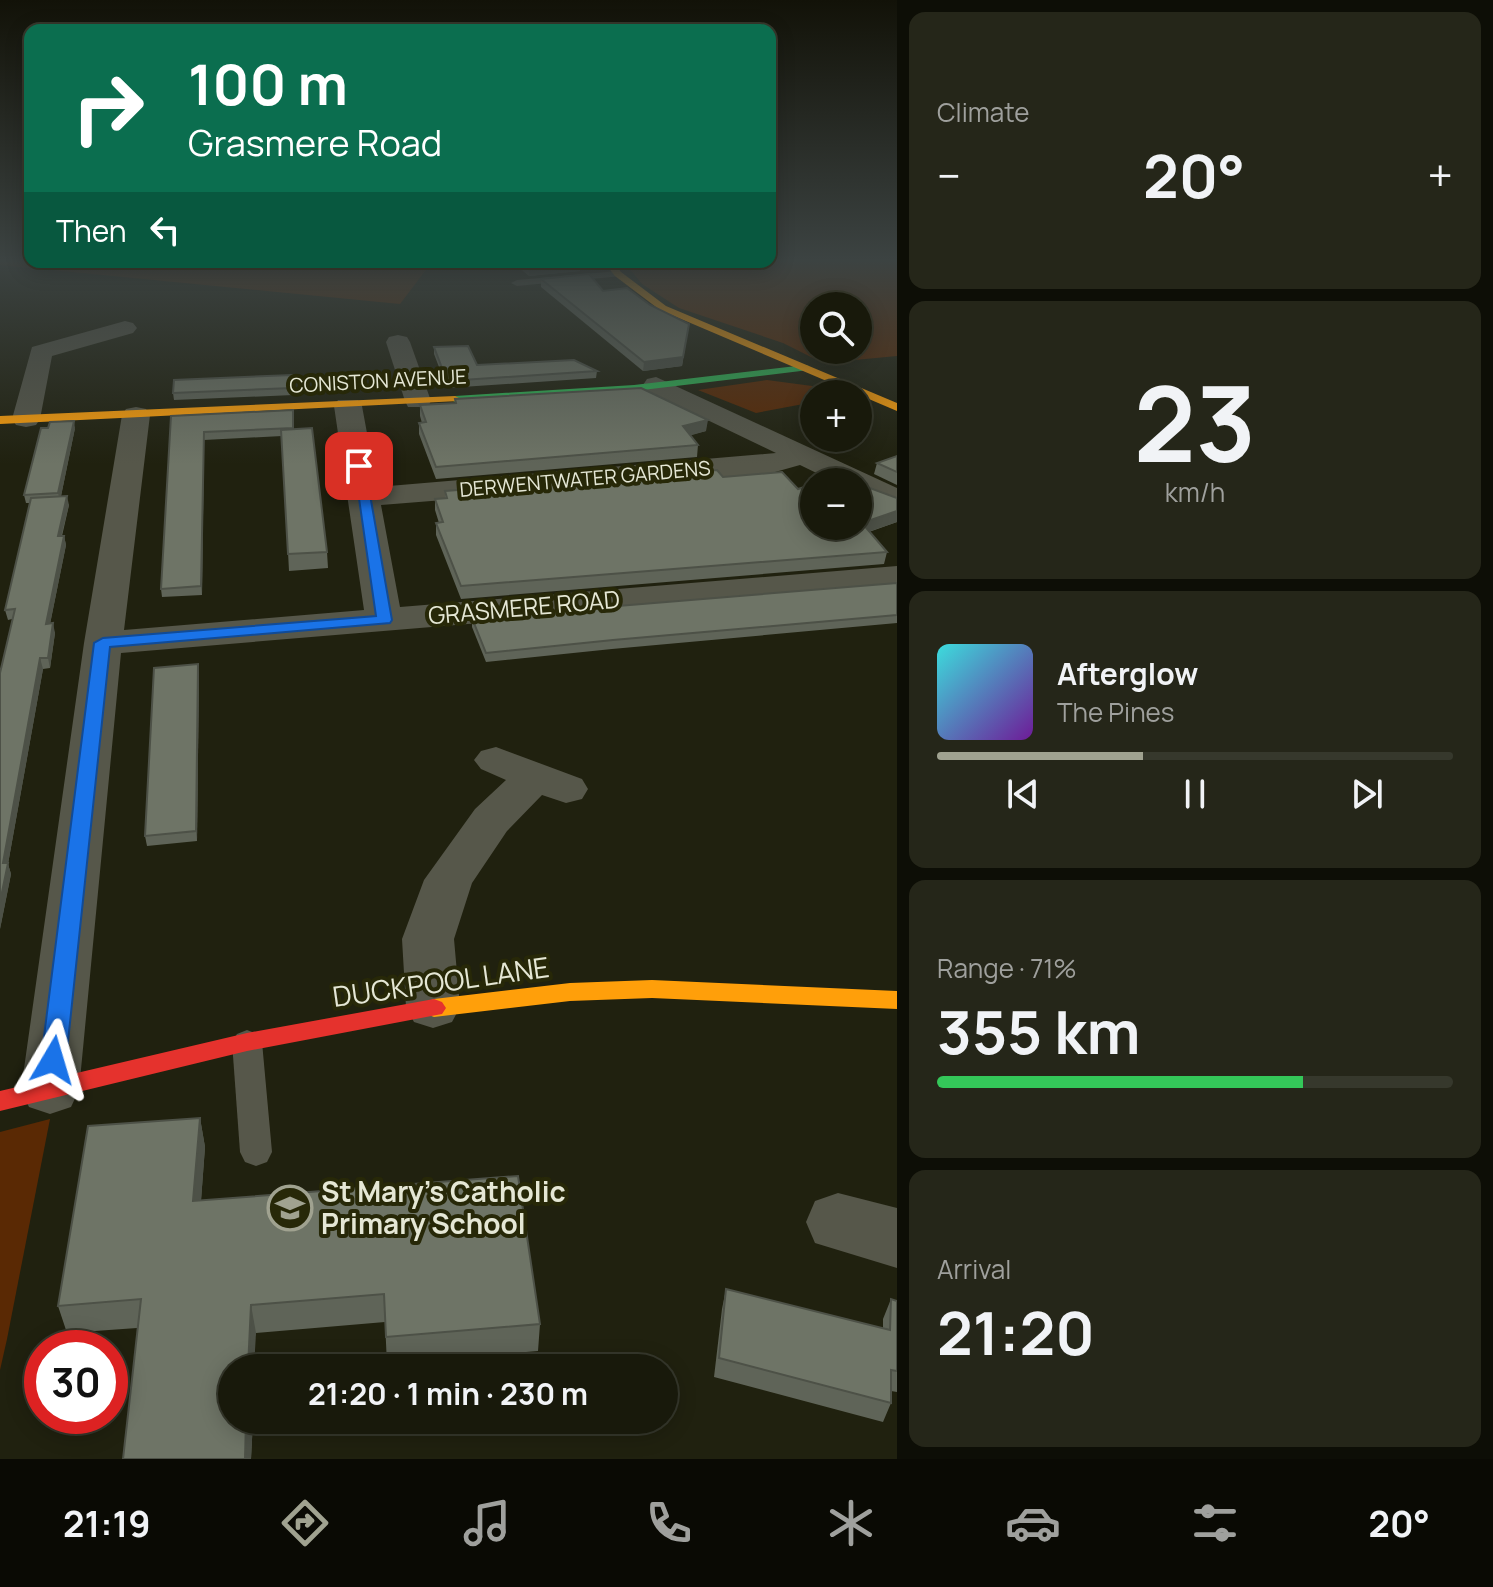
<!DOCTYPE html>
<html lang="en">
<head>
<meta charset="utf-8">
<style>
  body { margin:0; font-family:Manrope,sans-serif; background:#252619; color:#f1f3f6; height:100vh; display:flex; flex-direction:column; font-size:30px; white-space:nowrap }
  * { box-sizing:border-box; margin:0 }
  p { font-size:26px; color:#9fa09d }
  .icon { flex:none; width:44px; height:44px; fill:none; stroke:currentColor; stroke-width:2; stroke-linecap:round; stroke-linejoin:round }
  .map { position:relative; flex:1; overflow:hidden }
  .drawer { display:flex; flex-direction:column; gap:12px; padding:12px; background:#0d0e06; width:596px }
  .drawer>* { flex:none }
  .banner { position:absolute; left:24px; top:24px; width:752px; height:244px; border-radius:16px; box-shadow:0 4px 20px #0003,0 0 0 2px #36382c; background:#0b6e4f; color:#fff; overflow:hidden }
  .buttons { position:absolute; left:800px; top:292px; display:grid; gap:16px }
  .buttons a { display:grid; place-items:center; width:72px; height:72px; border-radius:50%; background:#18190b; box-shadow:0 4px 20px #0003,0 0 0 2px #36382c; font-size:40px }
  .speed { position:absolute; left:24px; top:1330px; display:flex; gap:16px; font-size:40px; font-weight:700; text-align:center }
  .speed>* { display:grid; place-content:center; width:104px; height:104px; border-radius:50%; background:#18190b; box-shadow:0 4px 20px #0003,0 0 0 2px #36382c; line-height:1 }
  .speed .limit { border:12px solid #d22; background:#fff; color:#111 }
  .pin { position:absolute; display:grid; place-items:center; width:68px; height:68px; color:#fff; margin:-34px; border-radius:16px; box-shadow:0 4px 12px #0006 }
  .me { position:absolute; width:88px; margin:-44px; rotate:7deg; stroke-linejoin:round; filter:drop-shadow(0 0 6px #0008) }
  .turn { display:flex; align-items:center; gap:28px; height:168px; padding:0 32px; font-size:36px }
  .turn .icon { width:104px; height:104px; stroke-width:2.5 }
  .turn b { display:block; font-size:56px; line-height:68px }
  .then { display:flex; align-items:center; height:76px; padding:0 32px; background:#0003; gap:16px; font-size:30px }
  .big { font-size:60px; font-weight:700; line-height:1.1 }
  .drawer .widget { flex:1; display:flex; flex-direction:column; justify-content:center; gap:12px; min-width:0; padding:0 28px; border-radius:16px; background:#252619 }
  .drawer .dial { align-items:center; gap:0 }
  .dial b { font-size:104px; line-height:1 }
  .song { display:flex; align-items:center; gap:24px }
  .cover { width:96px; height:96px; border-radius:12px; background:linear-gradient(135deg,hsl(180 70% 55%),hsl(280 70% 35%)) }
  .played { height:8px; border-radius:4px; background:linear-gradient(90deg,#a0a290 40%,#36382c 40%) }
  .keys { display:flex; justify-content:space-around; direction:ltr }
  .heat { display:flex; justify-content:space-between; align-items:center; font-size:44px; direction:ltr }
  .charge { height:12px; border-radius:6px; background:linear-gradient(90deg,#34c759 71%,#36382c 0) }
  .trip { position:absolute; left:218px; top:1354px; width:460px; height:80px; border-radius:40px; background:#18190b; box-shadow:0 4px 20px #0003,0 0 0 2px #36382c; font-weight:700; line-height:80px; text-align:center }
  .dock { display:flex; height:128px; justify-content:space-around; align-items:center; background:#0a0a04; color:#9fa09d }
  .dock .icon { width:56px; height:56px }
  .dock .selected { color:#a0a290 }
  .dock b { font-size:36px; color:#f1f3f6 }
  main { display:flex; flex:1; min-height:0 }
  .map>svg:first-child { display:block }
</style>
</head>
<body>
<main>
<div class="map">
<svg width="897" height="1459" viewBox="0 0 897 1459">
  <rect width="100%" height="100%" fill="#20210f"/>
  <g fill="#5a2904" fill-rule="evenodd">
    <polygon points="0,260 30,262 432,262 400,304 0,265"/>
    <path d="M770,260h127v96l-74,7 -40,-20 -104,-35 -37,-24 -18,-22zM814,306h44v44h-44z"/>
    <polygon points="767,380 812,386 826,394 814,394 814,402 756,413 698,390"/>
    <polygon points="50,1119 7,1339 0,1370 0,1132"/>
  </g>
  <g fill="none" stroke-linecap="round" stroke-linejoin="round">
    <g fill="#56574a" fill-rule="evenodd">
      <polygon points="618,271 624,274 622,276 517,286 511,283 517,280"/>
      <polygon points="247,1030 257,1034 262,1042 272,1152 267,1162 256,1166 245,1162 240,1152 232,1042 237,1034"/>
    </g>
    <g fill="#56574a" fill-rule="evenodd">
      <polygon points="125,321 133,323 137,328 133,333 52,356 40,419 36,425 26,427 16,425 12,419 32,347"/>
      <polygon points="398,335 407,337 410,342 431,401 428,407 408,407 405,401 386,342 389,337"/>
      <polygon points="656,377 897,488 897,509 858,493 858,482 835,482 800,465 768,474 381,505 400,607 897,566 897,588 121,653 79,1090 71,1107 50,1114 29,1107 21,1090 84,643 122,415 126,409 136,407 146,409 150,415 124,630 364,610 334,406 338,400 358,400 362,406 377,487 776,453 647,391 643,385 647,379"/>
      <polygon points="496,747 582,779 588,789 582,799 566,803 542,795 507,831 472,883 454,939 460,1007 452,1022 433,1028 414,1022 406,1007 402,939 424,880 475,809 506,780 481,769 474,760 481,751"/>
      <polygon points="838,1193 897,1208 897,1268 815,1243 806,1222 815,1201"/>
    </g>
    <polygon fill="#30b455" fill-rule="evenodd" points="805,365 809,366 809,370 634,391 455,402 449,399 455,396 634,385"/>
    <g fill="#ff9f0a" fill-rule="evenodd">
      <polygon points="604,262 613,262 621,272 666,306 897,403 897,411 660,310 615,276"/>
      <polygon points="455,396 461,399 459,401 0,424 0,416"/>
      <polygon points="652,980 897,991 897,1009 652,998 570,1001 434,1017 426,1014 422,1008 426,1002 434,999 570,983"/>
    </g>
    <polygon fill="#e5322d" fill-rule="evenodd" points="434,999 442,1002 446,1008 442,1014 247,1051 0,1111 0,1091 247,1033"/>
  </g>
  <g fill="#5f6458">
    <polygon points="517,262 581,262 580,271 529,276 517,266"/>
    <polygon points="541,279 603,291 650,305 689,324 682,366 643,371 541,287"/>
    <polygon points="434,347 477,365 597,371 596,378 447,388 434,354"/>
    <polygon points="292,375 293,395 174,400 173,393"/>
    <polygon points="455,399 706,431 690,435 698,445 697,457 436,479 419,434 419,423 422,423 420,416 420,405 455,403"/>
    <polygon points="171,416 294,429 327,552 328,568 289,571 282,436 204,440 202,595 162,597 161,589"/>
    <polygon points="75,428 61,496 69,505 62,536 64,536 66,545 50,624 55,633 50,668 43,669 8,864 11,874 0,929 12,619 8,620 5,610 30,503 26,503 24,495"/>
    <polygon points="897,456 897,485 874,474 877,463"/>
    <polygon points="723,477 798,489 859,484 897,498 897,522 869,532 887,552 884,564 461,599 436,535 436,523 439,523 435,510 435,499 445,498 445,491"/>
    <polygon points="897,583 897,623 612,649 486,662 472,627 472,618"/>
    <polygon points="199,673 197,841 147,846 145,836"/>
    <polygon points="200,1118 205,1147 201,1200 540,1324 538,1351 387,1364 385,1322 256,1333 232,1420 253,1420 251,1459 137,1328 67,1333 58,1306"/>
    <polygon points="726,1289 883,1328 883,1319 891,1299 897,1301 897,1392 891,1391 891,1403 883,1422 714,1377 722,1309"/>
  </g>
  <g fill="#4d5147">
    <polygon points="581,262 580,271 529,276 529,266"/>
    <polygon points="689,324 682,366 643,371 644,362"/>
    <polygon points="708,420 706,431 682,438 683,426"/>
    <polygon points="74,421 75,428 60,501 58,493"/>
    <polygon points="204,432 204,440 202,595 201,586"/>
    <polygon points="67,496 69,505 59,545 58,536"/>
    <polygon points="897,511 897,522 859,535 862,523"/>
    <polygon points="64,536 66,545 48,634 46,624"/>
    <polygon points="53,623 55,633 50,668 48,658"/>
    <polygon points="40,658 43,669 8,864 11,874 0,929 0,902 3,863"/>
    <polygon points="198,664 199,673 197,841 196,831"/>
    <polygon points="200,1118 205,1147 199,1229 193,1201"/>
    <polygon points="251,1305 256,1333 254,1368 248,1368"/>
    <polygon points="246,1420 253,1420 251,1459 245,1459"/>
  </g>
  <g fill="#6e7466" stroke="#4d5147" stroke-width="2">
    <polygon points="524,262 575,262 529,266"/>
    <polygon points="589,274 603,291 627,288 650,305 689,324 683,357 644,362 541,279"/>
    <polygon points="468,346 477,365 574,360 597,371 447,381 434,347"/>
    <polygon points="292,375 292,388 173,393 174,380"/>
    <polygon points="641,388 708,420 683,426 698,445 436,467 419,423 426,422 420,405 456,403 455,399"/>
    <polygon points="293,410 293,428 204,432 201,586 161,589 171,416"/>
    <polygon points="74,421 58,493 24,495 41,428 48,428 50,422"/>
    <polygon points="312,428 327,552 288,554 281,430"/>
    <polygon points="897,456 897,472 877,463"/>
    <polygon points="717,470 723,477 782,472 798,489 814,484 814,526 858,526 858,482 819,482 844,474 857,474 859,484 897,498 897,511 862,523 887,552 461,586 436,523 443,522 435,499 447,498 445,491"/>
    <polygon points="67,496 58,536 64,536 46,624 53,623 48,658 40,658 3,863 8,863 0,902 0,673 15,609 5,610 31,498"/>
    <polygon points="897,583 897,615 613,640 486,653 472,618"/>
    <polygon points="198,664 196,831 145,836 154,668"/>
    <polygon points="200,1118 193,1201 518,1176 540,1324 386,1337 384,1294 251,1305 248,1368 232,1368 232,1420 246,1420 245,1459 123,1459 141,1299 58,1306 88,1126"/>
    <polygon points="726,1289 890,1330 891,1299 897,1301 897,1371 891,1370 891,1403 719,1358"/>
  </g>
  <linearGradient id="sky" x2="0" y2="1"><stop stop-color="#121208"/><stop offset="0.56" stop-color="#3c4342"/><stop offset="1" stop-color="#3c4342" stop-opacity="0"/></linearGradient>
  <rect width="897" height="464" fill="url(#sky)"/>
  <polygon fill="#1a73e8" stroke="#114b97" stroke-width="2" points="354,464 365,466 392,620 390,623 110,647 66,1060 62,1067 53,1070 44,1067 41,1060 94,643 103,638 376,616"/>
  <defs>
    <g id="school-ring" transform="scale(2.3)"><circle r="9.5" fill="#272808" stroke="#a0a290" stroke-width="1.5"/><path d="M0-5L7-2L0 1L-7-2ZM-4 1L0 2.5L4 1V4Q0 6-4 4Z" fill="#a0a290"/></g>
  </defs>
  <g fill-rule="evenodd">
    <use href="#school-ring" x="290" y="1208"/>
  </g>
  <g text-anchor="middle" stroke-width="8" stroke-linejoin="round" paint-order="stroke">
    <g font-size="20" fill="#e5e7d5" stroke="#272808">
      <text transform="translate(378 381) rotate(-3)" y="7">CONISTON AVENUE</text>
      <text transform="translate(585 479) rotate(-5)" y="7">DERWENTWATER GARDENS</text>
    </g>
    <g font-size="24" fill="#e5e7d5" stroke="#272808">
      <text transform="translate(524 608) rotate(-5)" y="8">GRASMERE ROAD</text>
    </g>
    <g font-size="28" fill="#e5e7d5" stroke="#272808">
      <text transform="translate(441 982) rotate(-8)" y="10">DUCKPOOL LANE</text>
    </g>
    <g font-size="28" font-weight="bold" fill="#e5e7d5" stroke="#272808" text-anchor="start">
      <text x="321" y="1202">St Mary's Catholic<tspan x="321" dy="32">Primary School</tspan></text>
    </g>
  </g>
</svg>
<div class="buttons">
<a><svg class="icon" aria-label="search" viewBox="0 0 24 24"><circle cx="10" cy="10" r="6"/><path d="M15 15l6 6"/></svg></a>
<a>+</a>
<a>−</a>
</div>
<div class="speed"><div class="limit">30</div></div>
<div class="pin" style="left:359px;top:466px;background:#d93025"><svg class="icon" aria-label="arrive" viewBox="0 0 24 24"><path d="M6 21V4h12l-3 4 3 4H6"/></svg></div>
<svg class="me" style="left:53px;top:1060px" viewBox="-20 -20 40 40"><path d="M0-17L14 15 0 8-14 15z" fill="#1a73e8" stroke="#fff" stroke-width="4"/></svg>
<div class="trip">21:20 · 1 min · 230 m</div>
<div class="banner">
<div class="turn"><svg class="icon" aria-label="right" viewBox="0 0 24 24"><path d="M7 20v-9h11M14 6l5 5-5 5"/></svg><div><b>100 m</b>Grasmere Road</div></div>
<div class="then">Then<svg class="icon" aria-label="left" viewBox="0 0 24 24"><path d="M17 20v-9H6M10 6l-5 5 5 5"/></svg></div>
</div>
</div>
<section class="drawer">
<div class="widget"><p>Climate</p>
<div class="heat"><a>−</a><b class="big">20°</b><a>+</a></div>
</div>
<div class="widget dial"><b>23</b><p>km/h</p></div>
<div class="widget">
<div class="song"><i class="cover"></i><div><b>Afterglow</b><p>The Pines</p></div></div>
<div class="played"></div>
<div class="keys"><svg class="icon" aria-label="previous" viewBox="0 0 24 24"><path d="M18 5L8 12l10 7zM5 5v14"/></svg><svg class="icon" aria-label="pause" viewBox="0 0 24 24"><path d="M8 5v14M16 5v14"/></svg><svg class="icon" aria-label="next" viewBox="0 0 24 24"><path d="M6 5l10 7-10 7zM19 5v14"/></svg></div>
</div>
<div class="widget"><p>Range · 71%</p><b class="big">355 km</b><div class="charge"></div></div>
<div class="widget"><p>Arrival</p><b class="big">21:20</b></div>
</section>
</main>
<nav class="dock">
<b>21:19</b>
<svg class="icon selected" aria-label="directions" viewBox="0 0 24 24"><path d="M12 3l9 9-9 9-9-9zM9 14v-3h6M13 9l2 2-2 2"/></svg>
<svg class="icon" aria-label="music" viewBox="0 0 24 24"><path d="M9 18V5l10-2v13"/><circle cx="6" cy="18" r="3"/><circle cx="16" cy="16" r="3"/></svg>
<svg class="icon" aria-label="phone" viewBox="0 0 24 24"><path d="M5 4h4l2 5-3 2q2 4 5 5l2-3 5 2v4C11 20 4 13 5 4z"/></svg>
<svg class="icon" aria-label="climate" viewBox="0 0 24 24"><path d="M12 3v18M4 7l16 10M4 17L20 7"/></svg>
<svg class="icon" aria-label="car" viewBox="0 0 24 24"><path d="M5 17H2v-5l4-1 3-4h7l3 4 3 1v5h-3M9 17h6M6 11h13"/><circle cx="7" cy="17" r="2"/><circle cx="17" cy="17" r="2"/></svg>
<svg class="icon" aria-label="filters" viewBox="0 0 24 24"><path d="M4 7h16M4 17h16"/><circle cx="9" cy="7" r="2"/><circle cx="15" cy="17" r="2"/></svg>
<b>20°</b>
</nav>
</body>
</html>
